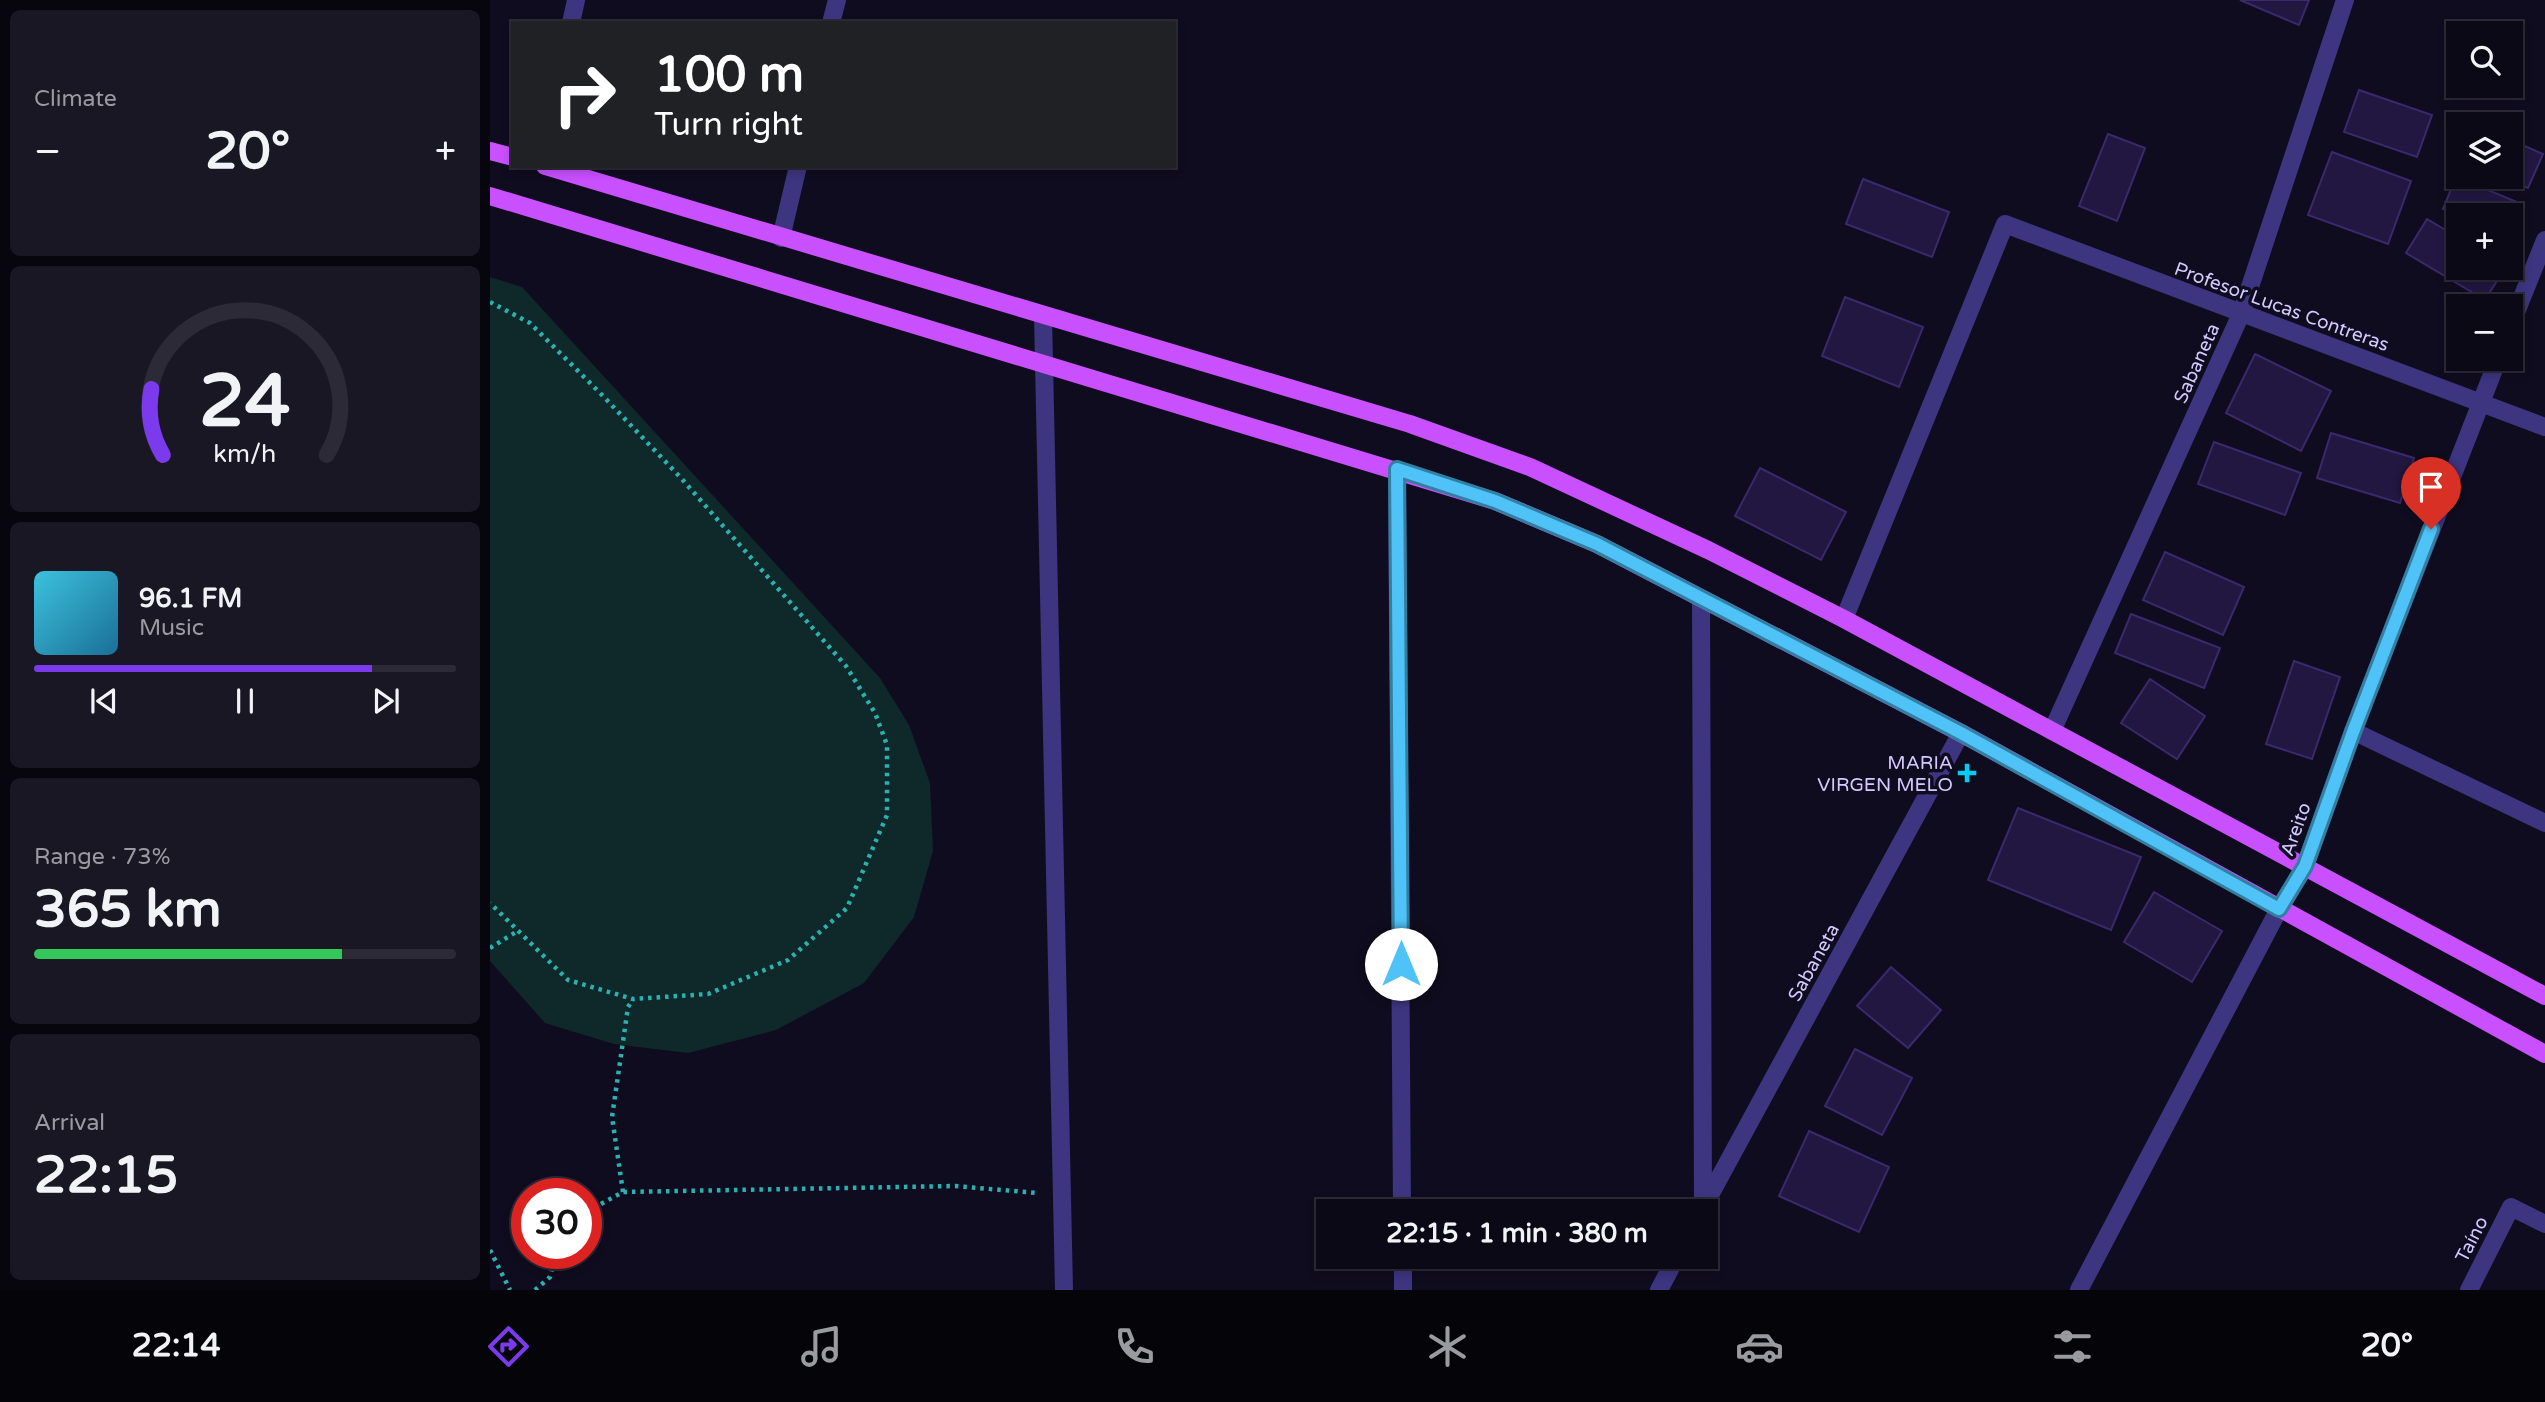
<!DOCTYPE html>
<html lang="en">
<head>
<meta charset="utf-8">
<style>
  body { margin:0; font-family:"Varela Round",sans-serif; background:#1a1724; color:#f1f3f6; height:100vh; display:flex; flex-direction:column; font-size:26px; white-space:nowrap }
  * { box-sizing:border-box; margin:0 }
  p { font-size:23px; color:#9a9aa1 }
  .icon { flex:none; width:38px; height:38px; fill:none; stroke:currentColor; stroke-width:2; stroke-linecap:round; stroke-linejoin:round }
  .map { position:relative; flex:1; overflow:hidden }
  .details { display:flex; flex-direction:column; gap:10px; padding:10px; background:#07050d; width:490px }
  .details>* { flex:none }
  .guide { position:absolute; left:21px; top:21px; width:665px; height:147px; border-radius:0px; box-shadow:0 4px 10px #0003,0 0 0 2px #2c2a36; background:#202124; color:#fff; overflow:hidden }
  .buttons { position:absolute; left:1956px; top:21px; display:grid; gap:14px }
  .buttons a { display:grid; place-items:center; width:77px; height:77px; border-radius:0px; background:#0c0917; box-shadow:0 4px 10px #0003,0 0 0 2px #2c2a36; font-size:35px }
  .speed { position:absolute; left:21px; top:1178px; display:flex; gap:14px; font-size:35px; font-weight:700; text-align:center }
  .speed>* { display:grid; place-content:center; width:91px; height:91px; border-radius:50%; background:#0c0917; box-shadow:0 4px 10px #0003,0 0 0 2px #2c2a36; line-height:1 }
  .speed .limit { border:10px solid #d22; background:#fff; color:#111 }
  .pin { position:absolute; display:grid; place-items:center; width:60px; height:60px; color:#fff; margin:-72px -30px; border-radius:50% 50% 50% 0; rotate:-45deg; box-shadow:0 0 7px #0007 }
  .pin .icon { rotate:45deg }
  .me { position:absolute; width:77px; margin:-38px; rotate:0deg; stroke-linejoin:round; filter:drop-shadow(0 0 5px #0008) }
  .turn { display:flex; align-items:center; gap:24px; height:147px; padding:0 28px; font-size:32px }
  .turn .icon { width:91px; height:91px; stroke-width:2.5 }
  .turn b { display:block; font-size:49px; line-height:60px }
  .big { font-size:52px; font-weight:700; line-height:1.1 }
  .details .tile { flex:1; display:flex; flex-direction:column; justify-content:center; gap:10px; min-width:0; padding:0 24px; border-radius:10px; background:#1a1724 }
  .details .dial { align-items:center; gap:0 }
  .dial svg { height:182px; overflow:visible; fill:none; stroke:#2c2a36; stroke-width:7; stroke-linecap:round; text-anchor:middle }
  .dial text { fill:#f1f3f6; stroke:none }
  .song { display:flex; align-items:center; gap:21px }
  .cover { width:84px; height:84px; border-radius:10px; background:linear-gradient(135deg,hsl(190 70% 55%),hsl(200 70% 35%)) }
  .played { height:7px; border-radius:4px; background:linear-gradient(90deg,#7c3aed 80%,#2c2a36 80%) }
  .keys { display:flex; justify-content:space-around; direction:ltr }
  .heat { display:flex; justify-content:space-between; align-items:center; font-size:38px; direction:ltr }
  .charge { height:10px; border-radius:5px; background:linear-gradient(90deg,#34c759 73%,#2c2a36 0) }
  .trip { position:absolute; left:826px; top:1199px; width:402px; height:70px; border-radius:0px; background:#0c0917; box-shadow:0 4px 10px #0003,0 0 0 2px #2c2a36; font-weight:700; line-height:70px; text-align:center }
  .menu { display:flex; height:112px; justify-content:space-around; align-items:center; background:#050409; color:#9a9aa1 }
  .menu .icon { width:49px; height:49px }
  .menu .selected { color:#7c3aed }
  .menu b { font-size:32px; color:#f1f3f6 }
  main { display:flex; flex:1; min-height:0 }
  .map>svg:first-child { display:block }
</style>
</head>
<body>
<main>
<section class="details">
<div class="tile"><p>Climate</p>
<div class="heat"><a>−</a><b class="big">20°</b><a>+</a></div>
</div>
<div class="tile dial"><svg viewBox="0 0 100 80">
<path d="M14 69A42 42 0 1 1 86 69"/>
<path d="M14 69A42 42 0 0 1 9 40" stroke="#7c3aed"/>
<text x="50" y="56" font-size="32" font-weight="700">24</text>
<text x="50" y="72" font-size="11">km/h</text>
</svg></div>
<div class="tile">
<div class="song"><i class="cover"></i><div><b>96.1 FM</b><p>Music</p></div></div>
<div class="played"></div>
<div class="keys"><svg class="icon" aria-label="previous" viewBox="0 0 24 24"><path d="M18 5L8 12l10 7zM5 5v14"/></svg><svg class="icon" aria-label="pause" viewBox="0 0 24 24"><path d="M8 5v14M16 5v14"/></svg><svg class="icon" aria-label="next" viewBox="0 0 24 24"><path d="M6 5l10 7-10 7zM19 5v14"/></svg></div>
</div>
<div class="tile"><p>Range · 73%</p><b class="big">365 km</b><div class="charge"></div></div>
<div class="tile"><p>Arrival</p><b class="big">22:15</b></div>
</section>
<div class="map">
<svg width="2055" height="1290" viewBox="0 0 2055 1290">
  <rect width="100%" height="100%" fill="#100c1f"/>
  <polygon fill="#0f2829" points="0,277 32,287 390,678 419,725 440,783 443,851 424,917 374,983 286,1030 198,1053 124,1044 55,1023 0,961"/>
  <g fill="#221740" stroke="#3a296d" stroke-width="2">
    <polygon points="1750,0 1819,0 1809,25"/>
    <polygon points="1869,90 1942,115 1927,157 1854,132"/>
    <polygon points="1969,132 1969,158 1959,154"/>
    <polygon points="1618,134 1655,148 1627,221 1589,206"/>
    <polygon points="2021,140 2053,154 2038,188 2012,177 2021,177"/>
    <polygon points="1842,152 1921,181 1898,244 1818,215"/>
    <polygon points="1966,177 2027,202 2021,216 1969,215 1953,209"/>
    <polygon points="1373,179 1459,212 1442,257 1356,224"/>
    <polygon points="1937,219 1969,238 1969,268 2015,268 1995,300 1916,253"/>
    <polygon points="1355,297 1433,327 1409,387 1332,356"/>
    <polygon points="1765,354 1841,391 1811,451 1736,413"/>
    <polygon points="1841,433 1924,458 1910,503 1827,478"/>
    <polygon points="1724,442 1811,473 1795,515 1708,484"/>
    <polygon points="1270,468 1356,512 1331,560 1245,516"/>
    <polygon points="1675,552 1754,587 1733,635 1653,600"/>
    <polygon points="1641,614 1730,648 1714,688 1625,653"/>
    <polygon points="1804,661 1850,677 1822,759 1776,744"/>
    <polygon points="1660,679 1715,716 1687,759 1631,723"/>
    <polygon points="1528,808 1651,857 1621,930 1498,880"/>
    <polygon points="1664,892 1732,931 1702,982 1634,942"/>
    <polygon points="1401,967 1451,1010 1418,1048 1367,1006"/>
    <polygon points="1365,1049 1422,1078 1392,1135 1335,1106"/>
    <polygon points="1319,1131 1399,1167 1369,1232 1289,1196"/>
  </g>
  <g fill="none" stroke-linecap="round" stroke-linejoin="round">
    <g stroke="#2ab2b2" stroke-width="4.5" stroke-dasharray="3.5 5" stroke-linecap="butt">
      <polyline points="0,302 40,323 113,396 191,478 356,666 385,713 397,745 397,815 357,908 298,960 218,994 143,999 78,980 0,903"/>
      <polyline points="0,948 26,932"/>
      <polyline points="133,1192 122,1117 138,1007 143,999"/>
      <polyline points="96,1212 133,1192 465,1186 547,1193"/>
      <polyline points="0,1250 20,1290"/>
      <polyline points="45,1290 60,1277 66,1253"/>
    </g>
    <g stroke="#3d357f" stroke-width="18">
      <polyline points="81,23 86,0"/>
      <polyline points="341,23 347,0"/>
      <polyline points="291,238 308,166"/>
      <polyline points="553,316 574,1290"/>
      <polyline points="2021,325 2055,240"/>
      <polyline points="907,469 912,1211"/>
      <polyline points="1211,600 1213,1207"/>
      <polyline points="1354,619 1515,224 2055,427"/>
      <polyline points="1562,731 1751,314 1855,0"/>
      <polyline points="1863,731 2055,823"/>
      <polyline points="1214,1206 1471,733"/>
      <polyline points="913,1256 913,1290"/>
      <polyline points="1169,1290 1187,1256"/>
      <polyline points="1589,1290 1789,909 1815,866 1863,731 2008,359"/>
      <polyline points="1979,1290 2021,1207 2055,1224"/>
    </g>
    <g stroke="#c950ff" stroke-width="18">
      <polyline points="0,151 23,157"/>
      <polyline points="55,166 920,424 1040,467 1218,550 1354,619 2055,996"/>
      <polyline points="0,196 1005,501 1107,544 1471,733 2055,1054"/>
    </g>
  </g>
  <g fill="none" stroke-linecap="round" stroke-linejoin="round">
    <g stroke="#337fa1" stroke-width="18">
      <polyline id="route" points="911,964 907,469 1005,501 1107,544 1471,733 1789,909 1815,866 1863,732 1941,529"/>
    </g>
    <use href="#route" stroke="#4fc3f7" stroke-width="12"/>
  </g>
  <path fill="#00cdf4" stroke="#100c1f" stroke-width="2.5" d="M1473.5 762.5h7v7h7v7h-7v7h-7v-7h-7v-7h7z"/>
  <g text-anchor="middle" stroke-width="7" stroke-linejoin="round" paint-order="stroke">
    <g font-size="19" fill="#d3c9ff" stroke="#100c1f">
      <text transform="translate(1792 306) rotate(20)" y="7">Profesor Lucas Contreras</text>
      <text transform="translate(1706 363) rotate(-66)" y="7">Sabaneta</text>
      <text transform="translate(1805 829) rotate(-70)" y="7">Areito</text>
      <text transform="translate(1323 962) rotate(-61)" y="7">Sabaneta</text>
      <text transform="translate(1981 1239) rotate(-63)" y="7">Taíno</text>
    </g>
    <g font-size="19" fill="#d3c9ff" stroke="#100c1f" text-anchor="end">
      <text x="1463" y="769">MARIA<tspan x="1463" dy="22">VIRGEN MELO</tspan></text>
    </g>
  </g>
</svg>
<div class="buttons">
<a><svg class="icon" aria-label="search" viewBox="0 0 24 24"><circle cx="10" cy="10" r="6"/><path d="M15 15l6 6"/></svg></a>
<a><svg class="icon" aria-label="layers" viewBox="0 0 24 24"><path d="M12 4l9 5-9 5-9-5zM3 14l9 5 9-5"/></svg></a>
<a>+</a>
<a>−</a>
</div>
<div class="speed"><div class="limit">30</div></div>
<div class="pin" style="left:1941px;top:529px;background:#d93025"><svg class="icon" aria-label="arrive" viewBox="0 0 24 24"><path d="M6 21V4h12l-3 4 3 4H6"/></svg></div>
<svg class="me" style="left:911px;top:964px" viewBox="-20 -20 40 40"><circle r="19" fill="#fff"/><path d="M0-13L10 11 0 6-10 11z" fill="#4fc3f7"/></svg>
<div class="trip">22:15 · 1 min · 380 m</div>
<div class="guide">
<div class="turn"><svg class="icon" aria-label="right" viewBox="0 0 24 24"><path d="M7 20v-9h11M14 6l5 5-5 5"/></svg><div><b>100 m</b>Turn right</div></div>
</div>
</div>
</main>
<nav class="menu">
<b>22:14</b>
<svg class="icon selected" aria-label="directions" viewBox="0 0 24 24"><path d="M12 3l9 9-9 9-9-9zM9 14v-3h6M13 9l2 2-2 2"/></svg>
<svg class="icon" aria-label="music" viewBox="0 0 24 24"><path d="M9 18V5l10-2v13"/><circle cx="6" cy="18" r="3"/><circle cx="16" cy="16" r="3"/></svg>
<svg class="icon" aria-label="phone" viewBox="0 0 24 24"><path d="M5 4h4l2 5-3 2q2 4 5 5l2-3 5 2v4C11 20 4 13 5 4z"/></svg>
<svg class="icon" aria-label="climate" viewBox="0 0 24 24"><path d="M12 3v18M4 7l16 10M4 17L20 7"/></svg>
<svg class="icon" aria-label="car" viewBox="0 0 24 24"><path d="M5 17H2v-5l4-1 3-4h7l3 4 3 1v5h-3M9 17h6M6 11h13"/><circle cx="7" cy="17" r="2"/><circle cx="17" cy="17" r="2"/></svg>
<svg class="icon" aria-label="filters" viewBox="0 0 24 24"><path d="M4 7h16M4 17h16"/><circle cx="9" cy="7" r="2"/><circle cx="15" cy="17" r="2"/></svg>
<b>20°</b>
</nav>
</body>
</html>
